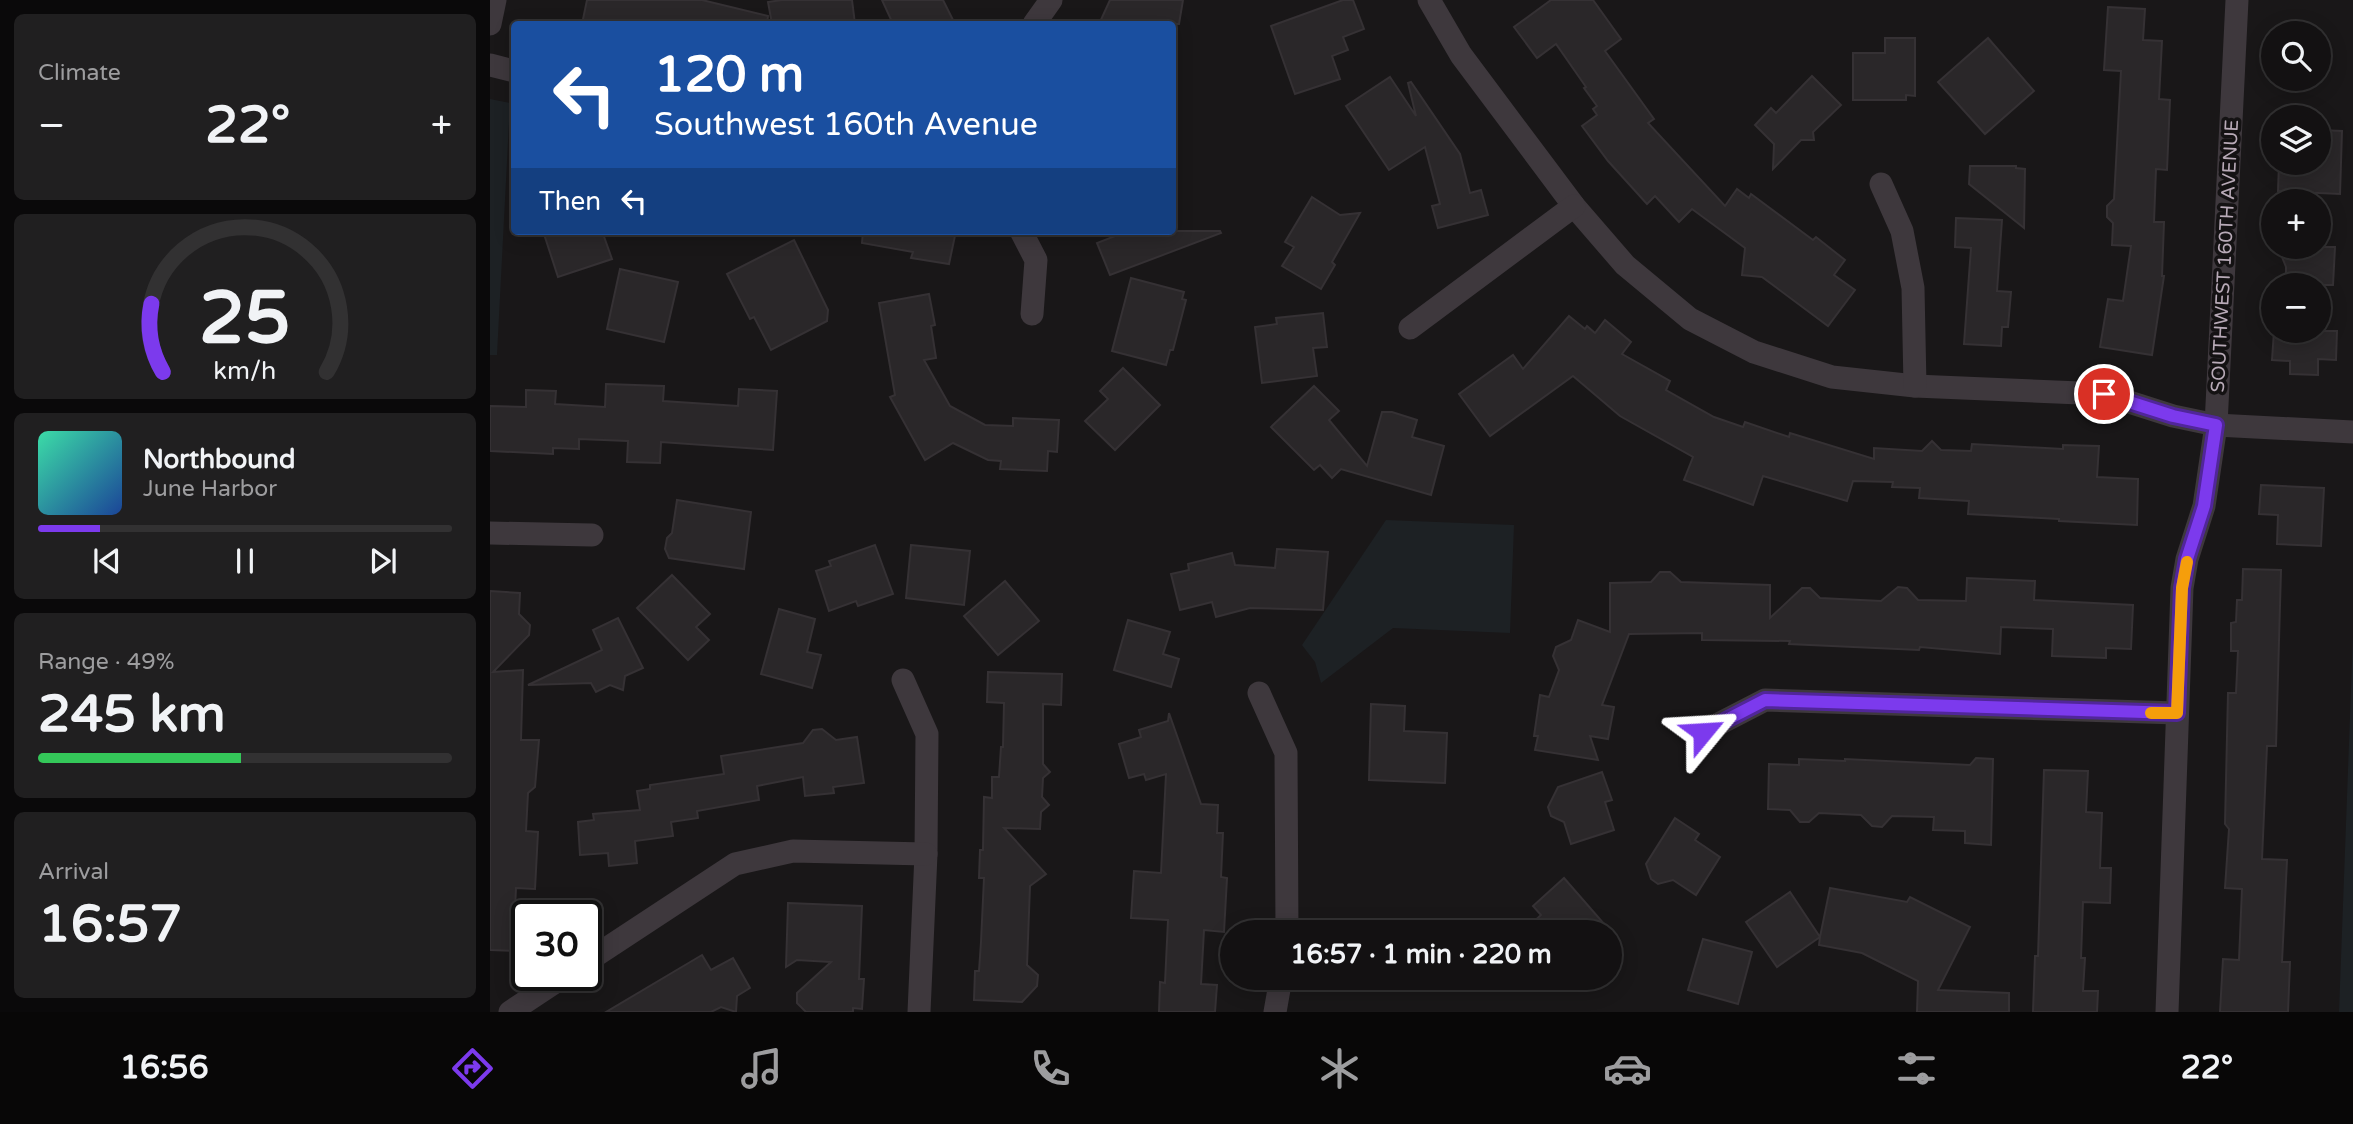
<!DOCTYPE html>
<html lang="en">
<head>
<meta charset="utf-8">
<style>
  body { margin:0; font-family:"Varela Round",sans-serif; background:#201f20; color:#f1f3f6; height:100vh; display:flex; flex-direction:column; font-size:26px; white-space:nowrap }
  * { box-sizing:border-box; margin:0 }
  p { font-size:23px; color:#9d9d9f }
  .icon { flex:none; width:38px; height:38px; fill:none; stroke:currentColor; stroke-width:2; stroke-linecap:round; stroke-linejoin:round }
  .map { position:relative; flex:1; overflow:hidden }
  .side { display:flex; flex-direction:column; gap:14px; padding:14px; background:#0a090a; width:490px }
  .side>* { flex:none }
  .hud { position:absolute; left:21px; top:21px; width:665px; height:214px; border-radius:7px; box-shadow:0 4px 18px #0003,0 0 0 2px #323132; background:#1a4fa0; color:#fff; overflow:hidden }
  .tools { position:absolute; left:1771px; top:21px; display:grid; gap:14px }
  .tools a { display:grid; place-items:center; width:70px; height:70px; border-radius:50%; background:#131112; box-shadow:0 4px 18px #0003,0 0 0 2px #323132; font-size:35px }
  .speed { position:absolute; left:21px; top:900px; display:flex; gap:14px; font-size:35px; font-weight:700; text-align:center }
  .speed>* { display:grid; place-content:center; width:91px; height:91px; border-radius:50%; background:#131112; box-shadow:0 4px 18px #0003,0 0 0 2px #323132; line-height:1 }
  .speed .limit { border:4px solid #111; border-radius:10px; background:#fff; color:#111 }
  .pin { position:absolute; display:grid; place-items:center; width:60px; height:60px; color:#fff; margin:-30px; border:4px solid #fff; border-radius:50%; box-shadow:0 2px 7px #0007 }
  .me { position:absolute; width:77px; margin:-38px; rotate:63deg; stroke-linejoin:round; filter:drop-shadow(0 0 5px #0008) }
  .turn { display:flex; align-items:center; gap:24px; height:147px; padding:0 28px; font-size:32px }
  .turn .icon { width:91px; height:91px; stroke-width:2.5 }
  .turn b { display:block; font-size:49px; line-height:60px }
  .then { display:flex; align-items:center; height:66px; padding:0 28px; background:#0003; gap:14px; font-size:26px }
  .big { font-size:52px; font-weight:700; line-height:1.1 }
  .side .card { flex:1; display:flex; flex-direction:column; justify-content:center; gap:10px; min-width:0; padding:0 24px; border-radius:10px; background:#201f20 }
  .side .dial { align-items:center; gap:0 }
  .dial svg { height:182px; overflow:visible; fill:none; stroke:#323132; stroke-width:7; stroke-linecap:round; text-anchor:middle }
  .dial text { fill:#f1f3f6; stroke:none }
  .song { display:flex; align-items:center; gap:21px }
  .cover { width:84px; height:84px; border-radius:10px; background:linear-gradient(135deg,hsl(160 70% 55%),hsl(220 70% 35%)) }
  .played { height:7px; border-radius:4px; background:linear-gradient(90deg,#7c3aed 15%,#323132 15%) }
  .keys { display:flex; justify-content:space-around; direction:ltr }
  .heat { display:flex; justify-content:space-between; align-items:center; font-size:38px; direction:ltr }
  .charge { height:10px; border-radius:5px; background:linear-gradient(90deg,#34c759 49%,#323132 0) }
  .trip { position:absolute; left:730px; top:920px; width:402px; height:70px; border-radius:35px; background:#131112; box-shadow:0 4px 18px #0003,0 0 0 2px #323132; font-weight:700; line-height:70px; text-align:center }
  .tabs { display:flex; height:112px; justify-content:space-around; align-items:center; background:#080707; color:#9d9d9f }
  .tabs .icon { width:49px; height:49px }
  .tabs .current { color:#7c3aed }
  .tabs b { font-size:32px; color:#f1f3f6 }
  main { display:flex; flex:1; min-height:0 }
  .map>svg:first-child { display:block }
</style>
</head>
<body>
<main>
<section class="side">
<div class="card"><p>Climate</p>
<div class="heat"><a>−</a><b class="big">22°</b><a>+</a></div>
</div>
<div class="card dial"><svg viewBox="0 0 100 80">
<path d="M14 69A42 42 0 1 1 86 69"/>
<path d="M14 69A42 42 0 0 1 9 39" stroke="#7c3aed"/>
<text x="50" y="56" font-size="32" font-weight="700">25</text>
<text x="50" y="72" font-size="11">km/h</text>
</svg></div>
<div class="card">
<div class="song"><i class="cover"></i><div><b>Northbound</b><p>June Harbor</p></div></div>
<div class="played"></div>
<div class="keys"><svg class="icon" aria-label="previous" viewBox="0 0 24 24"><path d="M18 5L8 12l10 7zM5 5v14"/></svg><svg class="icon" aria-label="pause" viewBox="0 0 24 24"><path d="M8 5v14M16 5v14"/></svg><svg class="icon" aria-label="next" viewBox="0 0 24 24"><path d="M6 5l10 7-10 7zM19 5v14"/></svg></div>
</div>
<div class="card"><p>Range · 49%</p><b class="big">245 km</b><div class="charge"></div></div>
<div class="card"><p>Arrival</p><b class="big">16:57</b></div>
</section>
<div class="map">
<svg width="1863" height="1012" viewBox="0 0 1863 1012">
  <rect width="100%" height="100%" fill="#191718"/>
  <g fill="#1d2124">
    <polygon points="0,99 20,103 7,355 0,355"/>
    <polygon points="896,520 1024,525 1020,633 903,628 831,683 825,662 812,645"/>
    <polygon points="1863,635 1863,1012 1849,1012"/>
  </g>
  <g fill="#2a2729" stroke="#353134" stroke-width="2">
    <polygon points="97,0 212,0 278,16 277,24 92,24"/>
    <polygon points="292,0 362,0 365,24 282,24 278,2"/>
    <polygon points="392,0 453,0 465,24 403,24"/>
    <polygon points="620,0 693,0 689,24 609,24"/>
    <polygon points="853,0 863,0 874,29 853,37 858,50 842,56 850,79 805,94 781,26"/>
    <polygon points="1061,0 1103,0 1131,39 1115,51 1164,119 1158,123 1235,206 1247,189 1259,198 1261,194 1323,240 1326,237 1355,260 1344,275 1365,290 1338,326 1272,277 1252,275 1255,248 1202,209 1189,222 1165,196 1157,204 1118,161 1092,126 1107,115 1103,109 1107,106 1094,88 1096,87 1066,44 1047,58 1024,27"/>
    <polygon points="1618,7 1655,9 1653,40 1672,41 1669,99 1680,100 1677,170 1666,169 1664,222 1674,222 1672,276 1674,276 1662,355 1610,347 1618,299 1633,301 1641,246 1622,245 1623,223 1617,217 1617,206 1624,199 1631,71 1614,70"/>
    <polygon points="1395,38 1425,38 1425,96 1416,95 1416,100 1363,100 1363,53 1395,53"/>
    <polygon points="1498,38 1544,91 1495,134 1448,82"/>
    <polygon points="1322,76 1351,105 1323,132 1324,140 1311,140 1283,169 1284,144 1265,125 1281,108 1286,113"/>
    <polygon points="900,77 926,116 918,83 921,82 970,154 980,193 991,190 998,215 948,228 942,206 950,204 935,147 899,170 856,106"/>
    <polygon points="1829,130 1852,131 1850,194 1788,191 1789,163 1829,163"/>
    <polygon points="1480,166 1526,166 1526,168 1535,169 1534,228 1479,184"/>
    <polygon points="822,197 850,215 870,213 842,262 845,265 831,289 792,266 804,247 795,242"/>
    <polygon points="1466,218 1512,220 1507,291 1521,292 1518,327 1512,327 1511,346 1474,344 1481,248 1465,247"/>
    <polygon points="53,231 112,231 122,259 68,277"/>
    <polygon points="373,231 466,231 459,264 421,258 423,252 372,243"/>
    <polygon points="638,231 730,231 731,233 620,275 607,243"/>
    <polygon points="304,240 338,310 337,321 281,350 264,317 260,319 237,274"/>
    <polygon points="1798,247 1845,247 1843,285 1796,285 1796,267 1792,257"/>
    <polygon points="130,269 188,282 174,342 117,329"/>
    <polygon points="641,278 694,292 692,299 696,300 683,350 680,350 676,365 622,351"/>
    <polygon points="439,294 445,325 441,326 446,358 434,360 460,406 495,425 523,426 523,418 569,420 567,452 558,451 557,471 510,469 511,461 498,460 463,443 435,460 400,397 405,395 389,303"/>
    <polygon points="833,313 837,347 823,348 827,376 772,383 765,327 787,324 786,318"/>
    <polygon points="1079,316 1095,329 1097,326 1105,333 1115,320 1141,342 1132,354 1180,381 1176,390 1224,417 1253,427 1255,422 1299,437 1300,433 1384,459 1384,448 1432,451 1442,441 1451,450 1481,451 1482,444 1573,449 1573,445 1609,446 1607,477 1648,479 1647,525 1569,521 1569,519 1478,514 1479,501 1429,498 1430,488 1402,487 1403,482 1363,481 1357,501 1273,476 1263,505 1194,480 1203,457 1130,416 1083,376 1000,436 969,394 1023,355 1033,369"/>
    <polygon points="1784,331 1847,331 1846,360 1828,359 1828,375 1800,374 1800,361 1782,360"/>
    <polygon points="633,368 670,405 625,450 595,421 618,399 610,391"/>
    <polygon points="116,384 174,386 173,401 248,406 249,389 287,391 283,450 171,442 170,463 137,462 138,441 89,439 89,449 63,448 63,454 0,451 0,406 36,407 36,390 66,391 65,404 115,407"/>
    <polygon points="824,386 849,411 839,420 877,466 892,412 902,412 927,420 922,437 954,446 941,495 851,469 842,478 830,465 824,470 781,427"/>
    <polygon points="1771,485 1834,488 1831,546 1787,544 1788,515 1769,514"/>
    <polygon points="187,500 261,512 254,569 179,558 175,549 177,538 182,533"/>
    <polygon points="385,545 403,594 368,606 366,601 339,611 326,571 341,566 339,561"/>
    <polygon points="421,545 480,551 474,605 416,598"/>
    <polygon points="787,549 838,552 833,610 760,608 726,617 722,602 690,610 681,574 699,570 698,564 742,553 745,565 785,568"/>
    <polygon points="1753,569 1791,570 1786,746 1777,746 1772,859 1797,860 1792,962 1800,962 1798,1012 1730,1012 1733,959 1749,960 1752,889 1735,888 1739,829 1735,824 1738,693 1746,693 1748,651 1741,651 1741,623 1746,622 1747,600 1752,600"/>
    <polygon points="1170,572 1180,572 1191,582 1280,585 1280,618 1312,588 1320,588 1330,598 1391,601 1408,587 1417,588 1428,600 1476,601 1477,578 1545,581 1544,600 1643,605 1641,649 1616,648 1616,658 1562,656 1563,629 1511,627 1510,654 1430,647 1429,650 1299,644 1300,641 1212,640 1212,633 1139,634 1112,705 1124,707 1118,739 1100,736 1108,760 1045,750 1048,736 1044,736 1050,695 1059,697 1069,670 1063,656 1066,647 1081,640 1088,620 1120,632 1120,583 1161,582"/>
    <polygon points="182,575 220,614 206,627 219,640 198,660 147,608"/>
    <polygon points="515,581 549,621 508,655 474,616"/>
    <polygon points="0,591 30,593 29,614 40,625 39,635 3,672 33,670 31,740 49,740 45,787 38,793 36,831 48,832 45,889 26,888 23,951 0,950"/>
    <polygon points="289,609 325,619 317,652 331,655 322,688 271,674"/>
    <polygon points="128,618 153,668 135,676 133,690 120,685 106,692 101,683 38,685 112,650 103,630"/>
    <polygon points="638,620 680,632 673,654 689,659 681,687 624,670"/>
    <polygon points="498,672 572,674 571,705 553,704 553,764 560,772 553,778 552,797 559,805 551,812 550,829 514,828 556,874 540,886 537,965 548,975 547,986 532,1002 484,1000 485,971 489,971 491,942 494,878 489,878 490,850 493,850 494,797 502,798 502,777 509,777 511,747 513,747 514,703 497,702"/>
    <polygon points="881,704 915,706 914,731 957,733 955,783 879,780"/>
    <polygon points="679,713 711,804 728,805 727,833 733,833 731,877 737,878 734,932 714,930 711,984 727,985 725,1012 669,1012 670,982 675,983 678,920 641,918 644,871 671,873 676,774 656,780 654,774 639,778 629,744 651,737 649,730 678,721"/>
    <polygon points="332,729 346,740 367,737 374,783 343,787 344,793 315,796 313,777 267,786 269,800 207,811 208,818 181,822 183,836 145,841 147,863 119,866 118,853 90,855 88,822 104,820 103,814 150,810 147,791 160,789 160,785 234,774 231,756 313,743 323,730"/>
    <polygon points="1486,758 1503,759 1501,845 1475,843 1475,831 1443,830 1444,817 1402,816 1392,827 1382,826 1371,815 1329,813 1319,822 1310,822 1300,810 1278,809 1279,764 1309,765 1309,759 1355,761 1355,759 1480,765"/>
    <polygon points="1554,770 1598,771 1596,812 1612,813 1610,868 1621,868 1620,903 1593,902 1591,958 1595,958 1593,991 1608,991 1607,1012 1543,1012 1545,956 1548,956"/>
    <polygon points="1112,772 1122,800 1115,802 1124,830 1081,844 1074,822 1061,816 1058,807 1068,787"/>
    <polygon points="1185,818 1209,834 1205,840 1230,857 1206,895 1183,880 1168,884 1161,879 1156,864"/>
    <polygon points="1074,878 1122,933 1031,933 1051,915 1043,906"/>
    <polygon points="1340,888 1417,902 1420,897 1480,927 1448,990 1519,993 1519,1012 1427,1012 1428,981 1372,953 1329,945 1330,937 1287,967 1256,922 1300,892 1330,937"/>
    <polygon points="298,903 372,906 369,979 374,979 372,1009 363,1008 363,1012 316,1012 307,1003 307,993 341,962 307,960 296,967"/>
    <polygon points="1213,939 1262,952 1248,1004 1198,990"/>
    <polygon points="212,955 221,970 243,958 260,988 247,996 246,1012 231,1007 221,1012 116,1012"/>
  </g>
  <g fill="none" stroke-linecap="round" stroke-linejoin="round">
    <g stroke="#3e383d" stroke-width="23">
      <polyline points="939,0 971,55 1084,206 1135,265 1200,319 1264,352 1342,377 1425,386 1614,394 1683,416 1726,425 1863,432"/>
      <polyline points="0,24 5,0"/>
      <polyline points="544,24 561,0"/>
      <polyline points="0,65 24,71"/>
      <polyline points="1391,184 1412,231 1423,288 1425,386"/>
      <polyline points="531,231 546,260 542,314"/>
      <polyline points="920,328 1084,206"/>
      <polyline points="0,533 102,535"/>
      <polyline points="413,680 437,734 436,854 429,1012"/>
      <polyline points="769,693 796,753 797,933"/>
      <polyline points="1213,732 1275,700 1687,713"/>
      <polyline points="96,962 245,864 303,851 436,854"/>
      <polyline points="20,1012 76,975"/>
      <polyline points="785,1012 791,978"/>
      <polyline points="1677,1012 1692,588 1697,559 1714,506 1726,425 1747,0"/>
    </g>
  </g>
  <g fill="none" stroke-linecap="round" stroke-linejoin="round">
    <g stroke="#51269a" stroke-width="18">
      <polyline id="route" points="1213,732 1275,700 1687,713 1692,588 1697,559 1714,506 1726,425 1683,416 1614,394"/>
    </g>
    <use href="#route" stroke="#7c3aed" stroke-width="12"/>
    <polyline stroke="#f59e0b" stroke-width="12" points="1661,713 1687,713 1692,588 1697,562"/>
  </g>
  <g text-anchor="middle" stroke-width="7" stroke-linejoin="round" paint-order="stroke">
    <g font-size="19" fill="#b8aab7" stroke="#141213">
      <text transform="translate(1734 256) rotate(-87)" y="7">SOUTHWEST 160TH AVENUE</text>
    </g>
  </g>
</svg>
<div class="tools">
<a><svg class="icon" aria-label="search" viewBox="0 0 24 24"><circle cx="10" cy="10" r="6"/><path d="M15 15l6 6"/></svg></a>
<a><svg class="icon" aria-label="layers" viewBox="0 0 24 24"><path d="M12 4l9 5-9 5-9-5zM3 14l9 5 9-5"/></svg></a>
<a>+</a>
<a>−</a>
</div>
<div class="speed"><div class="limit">30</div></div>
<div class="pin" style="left:1614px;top:394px;background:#d93025"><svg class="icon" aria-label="arrive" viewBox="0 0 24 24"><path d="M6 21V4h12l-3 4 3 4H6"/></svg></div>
<svg class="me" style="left:1213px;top:732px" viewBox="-20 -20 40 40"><path d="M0-17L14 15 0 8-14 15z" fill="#7c3aed" stroke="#fff" stroke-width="4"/></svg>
<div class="trip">16:57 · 1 min · 220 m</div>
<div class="hud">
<div class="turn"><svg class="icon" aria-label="left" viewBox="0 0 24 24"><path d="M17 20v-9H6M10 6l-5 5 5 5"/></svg><div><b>120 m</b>Southwest 160th Avenue</div></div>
<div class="then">Then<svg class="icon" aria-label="left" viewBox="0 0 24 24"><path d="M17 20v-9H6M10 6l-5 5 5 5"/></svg></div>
</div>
</div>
</main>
<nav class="tabs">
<b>16:56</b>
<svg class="icon current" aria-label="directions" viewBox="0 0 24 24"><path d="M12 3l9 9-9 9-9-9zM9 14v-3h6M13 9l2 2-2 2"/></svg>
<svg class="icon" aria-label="music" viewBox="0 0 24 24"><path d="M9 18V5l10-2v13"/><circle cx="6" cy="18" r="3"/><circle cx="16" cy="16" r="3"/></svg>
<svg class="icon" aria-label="phone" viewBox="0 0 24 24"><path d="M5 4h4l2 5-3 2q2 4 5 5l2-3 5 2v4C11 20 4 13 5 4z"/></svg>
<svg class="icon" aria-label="climate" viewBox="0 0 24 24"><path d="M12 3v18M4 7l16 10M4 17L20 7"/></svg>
<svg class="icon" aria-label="car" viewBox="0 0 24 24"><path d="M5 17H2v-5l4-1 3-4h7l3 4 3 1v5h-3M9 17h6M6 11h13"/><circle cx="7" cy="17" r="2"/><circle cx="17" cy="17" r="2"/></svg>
<svg class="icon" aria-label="filters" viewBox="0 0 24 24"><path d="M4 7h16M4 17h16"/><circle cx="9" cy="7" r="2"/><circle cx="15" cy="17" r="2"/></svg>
<b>22°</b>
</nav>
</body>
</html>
